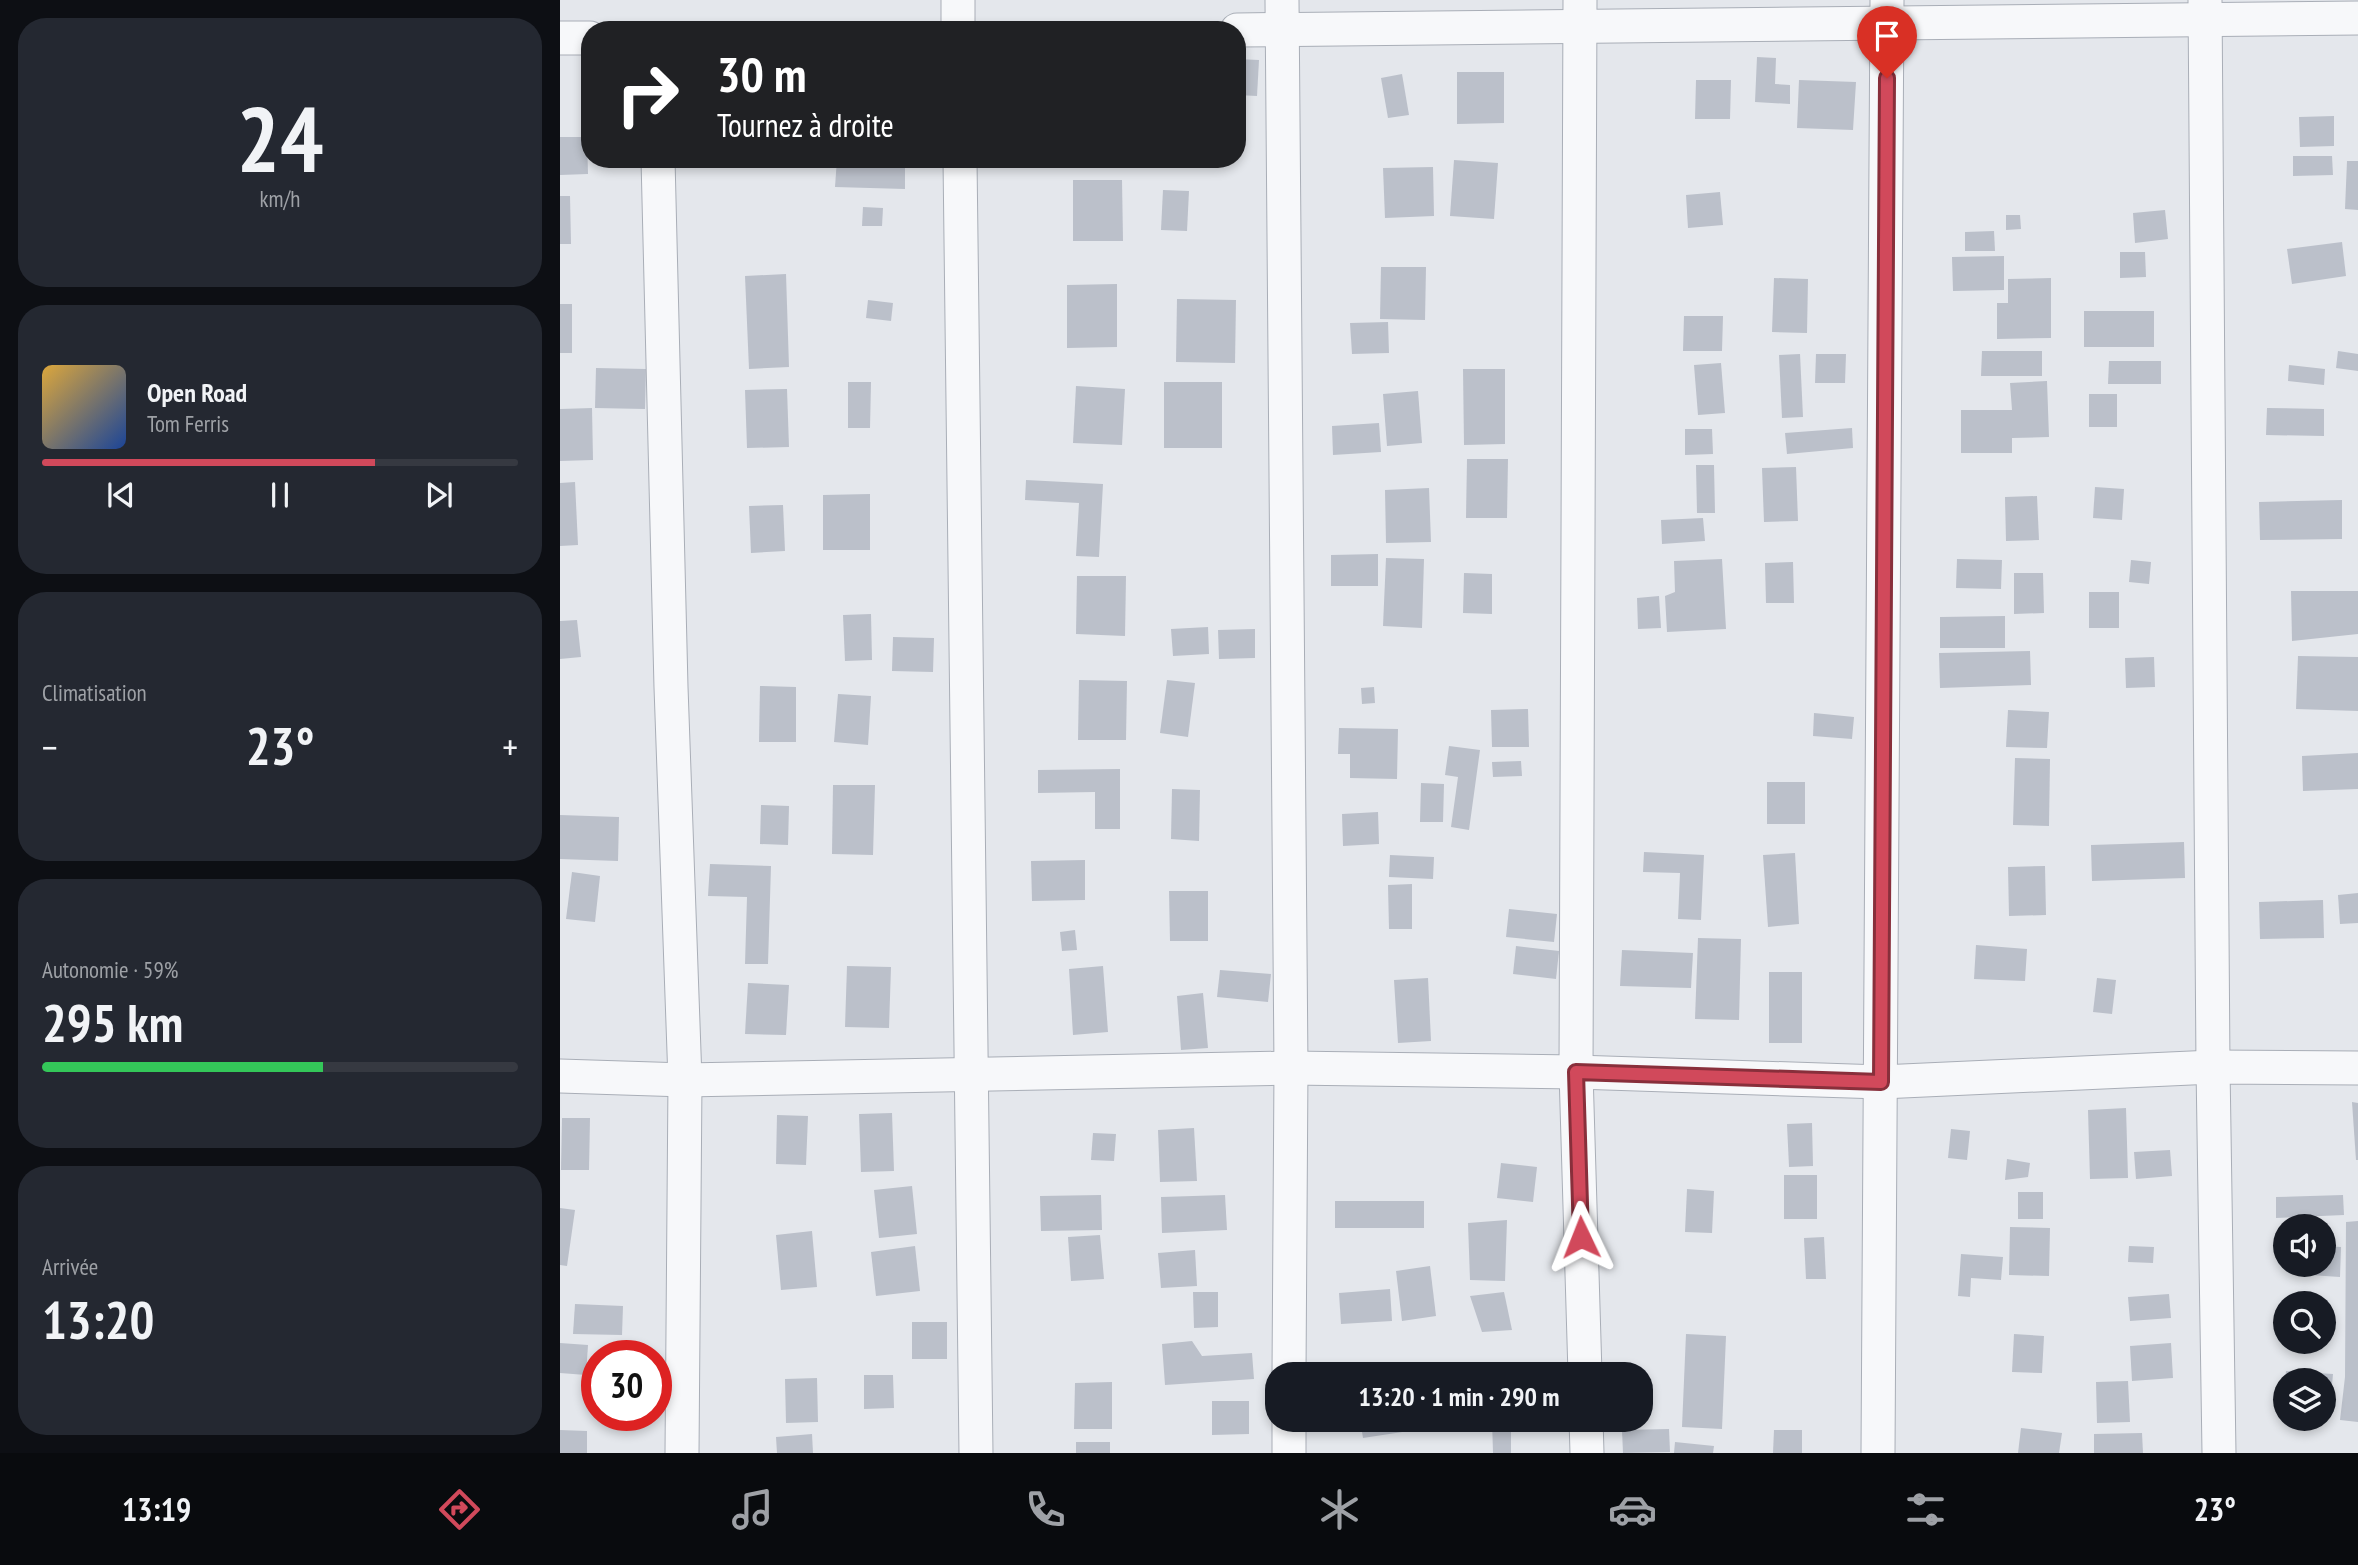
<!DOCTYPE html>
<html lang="fr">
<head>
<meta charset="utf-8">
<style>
  body { margin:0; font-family:"PT Sans Narrow",sans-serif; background:#242831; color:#f1f3f6; height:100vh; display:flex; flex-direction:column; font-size:26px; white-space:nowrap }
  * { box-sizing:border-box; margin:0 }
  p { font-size:23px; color:#9ea1a6 }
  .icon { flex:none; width:38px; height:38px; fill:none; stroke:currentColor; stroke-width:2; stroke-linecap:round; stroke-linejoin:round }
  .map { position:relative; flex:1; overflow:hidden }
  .sheet { display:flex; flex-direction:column; gap:18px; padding:18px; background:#0d0f14; width:560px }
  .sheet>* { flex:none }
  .banner { position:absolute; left:21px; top:21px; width:665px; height:147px; border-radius:28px; box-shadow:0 4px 10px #0003; background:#202124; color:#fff; overflow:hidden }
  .tools { position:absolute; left:1713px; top:1214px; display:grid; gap:14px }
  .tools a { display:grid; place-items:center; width:63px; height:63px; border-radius:50%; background:#171b24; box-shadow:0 4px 10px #0003; font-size:35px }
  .speed { position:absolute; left:21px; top:1340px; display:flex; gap:14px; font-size:35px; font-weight:700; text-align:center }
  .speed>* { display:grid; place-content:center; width:91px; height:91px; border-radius:50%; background:#171b24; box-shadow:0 4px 10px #0003; line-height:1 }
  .speed .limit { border:10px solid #d22; background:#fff; color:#111 }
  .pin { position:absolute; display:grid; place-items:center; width:60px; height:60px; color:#fff; margin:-72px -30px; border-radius:50% 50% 50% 0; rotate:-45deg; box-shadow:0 0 7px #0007 }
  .pin .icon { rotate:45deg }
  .me { position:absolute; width:77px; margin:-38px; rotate:358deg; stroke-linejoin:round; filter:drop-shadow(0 0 5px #0008) }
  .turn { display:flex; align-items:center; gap:24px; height:147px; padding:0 21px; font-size:32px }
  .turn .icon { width:91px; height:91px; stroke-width:2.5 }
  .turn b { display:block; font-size:49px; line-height:60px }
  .big { font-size:52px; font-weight:800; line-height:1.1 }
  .sheet .tile { flex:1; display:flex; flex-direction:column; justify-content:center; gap:10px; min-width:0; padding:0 24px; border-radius:28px; background:#242831 }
  .sheet .dial { align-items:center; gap:0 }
  .dial b { font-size:91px; line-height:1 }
  .song { display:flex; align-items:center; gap:21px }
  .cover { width:84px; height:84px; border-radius:10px; background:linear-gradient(135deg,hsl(40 70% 55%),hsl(220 70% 35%)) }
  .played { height:7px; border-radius:4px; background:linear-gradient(90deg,#d1495b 70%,#363941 70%) }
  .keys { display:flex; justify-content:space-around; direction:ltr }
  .heat { display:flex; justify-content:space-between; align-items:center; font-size:38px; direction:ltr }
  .charge { height:10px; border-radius:5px; background:linear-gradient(90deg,#34c759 59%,#363941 0) }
  .trip { position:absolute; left:705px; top:1362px; width:388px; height:70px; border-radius:28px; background:#171b24; box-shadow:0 4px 10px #0003; font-weight:800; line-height:70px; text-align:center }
  .tabs { display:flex; height:112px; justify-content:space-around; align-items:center; background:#090b0e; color:#9ea1a6 }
  .tabs .icon { width:49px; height:49px }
  .tabs .active { color:#d1495b }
  .tabs b { font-size:32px; color:#f1f3f6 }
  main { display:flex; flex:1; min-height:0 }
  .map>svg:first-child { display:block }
</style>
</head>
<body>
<main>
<section class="sheet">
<div class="tile dial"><b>24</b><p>km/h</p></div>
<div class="tile">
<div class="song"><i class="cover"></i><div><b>Open Road</b><p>Tom Ferris</p></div></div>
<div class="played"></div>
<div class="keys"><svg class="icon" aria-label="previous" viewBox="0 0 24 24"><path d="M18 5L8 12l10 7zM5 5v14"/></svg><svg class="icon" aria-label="pause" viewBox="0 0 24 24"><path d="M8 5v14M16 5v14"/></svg><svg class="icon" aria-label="next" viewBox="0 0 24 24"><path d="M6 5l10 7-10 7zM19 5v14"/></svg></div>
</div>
<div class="tile"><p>Climatisation</p>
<div class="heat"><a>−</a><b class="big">23°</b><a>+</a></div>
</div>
<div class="tile"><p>Autonomie · 59%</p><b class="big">295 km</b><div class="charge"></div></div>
<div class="tile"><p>Arrivée</p><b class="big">13:20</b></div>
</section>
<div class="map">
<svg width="1798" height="1453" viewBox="0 0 1798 1453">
  <rect width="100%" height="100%" fill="#e4e7ec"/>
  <g fill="#bbc0ca">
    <polygon points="1197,57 1216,58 1215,84 1230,85 1230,104 1195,102"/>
    <polygon points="677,59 699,60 697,96 677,95"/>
    <polygon points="897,72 944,72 944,123 897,124"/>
    <polygon points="842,74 849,115 828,118 821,78"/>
    <polygon points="1136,80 1171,80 1170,119 1135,119"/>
    <polygon points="1239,80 1296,82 1293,130 1237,128"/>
    <polygon points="1774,116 1774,146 1740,147 1739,117"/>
    <polygon points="0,137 27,137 28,174 0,175"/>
    <polygon points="1733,156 1772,156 1773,175 1733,176"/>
    <polygon points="277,159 345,162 345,189 275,187"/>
    <polygon points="894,160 938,163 934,219 890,216"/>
    <polygon points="1787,161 1798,161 1798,210 1785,209"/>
    <polygon points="873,167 874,216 825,218 823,168"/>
    <polygon points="513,180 562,180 563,241 513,241"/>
    <polygon points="603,190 629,191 627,231 601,230"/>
    <polygon points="1160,192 1163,225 1128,228 1126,195"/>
    <polygon points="0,196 10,196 11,244 0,244"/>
    <polygon points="303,207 323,208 322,226 302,226"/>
    <polygon points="1605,210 1608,239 1575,243 1573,213"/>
    <polygon points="1446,215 1460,215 1461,229 1446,230"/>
    <polygon points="1434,231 1435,251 1405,251 1405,232"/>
    <polygon points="1782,242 1786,276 1732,284 1727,249"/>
    <polygon points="1560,252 1585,252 1586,277 1560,278"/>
    <polygon points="1444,256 1444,290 1393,291 1392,257"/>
    <polygon points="821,267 866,267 865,320 820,319"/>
    <polygon points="226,274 229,367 189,369 185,276"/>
    <polygon points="1214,278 1248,279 1247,333 1212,332"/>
    <polygon points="1491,278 1491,338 1437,339 1437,303 1448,303 1448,279"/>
    <polygon points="557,284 557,347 507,348 507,285"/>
    <polygon points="617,299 676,300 675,363 616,362"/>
    <polygon points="308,300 333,303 331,321 306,318"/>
    <rect x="0" y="304" width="12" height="49"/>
    <rect x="1524" y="311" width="70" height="36"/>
    <polygon points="1124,316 1163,316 1162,351 1123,351"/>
    <polygon points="828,322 829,353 792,354 790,323"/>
    <polygon points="1422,351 1482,351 1482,376 1421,376"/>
    <polygon points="1778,351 1798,354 1798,371 1776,368"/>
    <polygon points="1240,354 1243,417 1222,418 1219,355"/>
    <polygon points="1256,354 1286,354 1285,383 1255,383"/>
    <polygon points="1549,361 1601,361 1601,384 1548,384"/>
    <polygon points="1161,363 1165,413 1138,415 1134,365"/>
    <polygon points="1729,365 1765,369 1764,385 1728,381"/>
    <polygon points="36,368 86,369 85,409 35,408"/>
    <polygon points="903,369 945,369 945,444 904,445"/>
    <polygon points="1487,381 1489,437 1452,438 1452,453 1401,453 1401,410 1452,410 1450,383"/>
    <polygon points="288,382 311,382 310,428 288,428"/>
    <rect x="604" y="382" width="58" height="66"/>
    <polygon points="516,386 565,389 562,445 513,443"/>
    <polygon points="227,389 229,447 187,448 185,390"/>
    <polygon points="858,391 862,443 827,446 823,394"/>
    <rect x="1529" y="394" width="28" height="33"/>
    <polygon points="32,408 33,460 0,461 0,409"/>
    <polygon points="1707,408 1764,409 1764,436 1706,435"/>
    <polygon points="819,423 821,452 773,455 772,426"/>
    <polygon points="1292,428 1293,448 1227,454 1225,433"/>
    <polygon points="1125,429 1152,429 1153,454 1125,455"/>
    <polygon points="907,459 948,459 947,518 906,518"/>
    <polygon points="1136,465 1154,465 1155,513 1137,513"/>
    <polygon points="1236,467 1238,521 1204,522 1202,468"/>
    <polygon points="466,480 543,484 539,557 516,556 519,503 465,500"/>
    <polygon points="15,482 18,545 0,546 0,483"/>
    <polygon points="1535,487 1564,489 1562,520 1533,518"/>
    <polygon points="869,488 871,542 826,543 825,490"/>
    <polygon points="310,494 310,550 263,550 263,495"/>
    <polygon points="1477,496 1479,540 1446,541 1445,497"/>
    <polygon points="1782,500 1782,539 1700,540 1699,502"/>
    <polygon points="223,505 225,551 191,553 189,506"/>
    <polygon points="1143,518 1145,541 1102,544 1101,520"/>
    <polygon points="818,554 818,586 771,586 771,555"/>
    <polygon points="826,558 864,559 862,628 823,626"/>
    <polygon points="1162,559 1166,629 1107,632 1105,596 1115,592 1114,561"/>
    <polygon points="1397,559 1442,560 1441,589 1396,588"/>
    <polygon points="1571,560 1591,562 1589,584 1569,582"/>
    <polygon points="1233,562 1234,603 1206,603 1205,563"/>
    <polygon points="904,573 932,574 932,614 903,613"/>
    <polygon points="1454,573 1483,573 1484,613 1454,614"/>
    <polygon points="517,576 566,576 565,636 516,634"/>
    <polygon points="1731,591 1798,591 1798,634 1732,641"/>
    <rect x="1529" y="592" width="30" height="36"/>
    <polygon points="1099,596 1101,628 1078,629 1077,598"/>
    <polygon points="311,614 312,660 285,661 283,615"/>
    <polygon points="1445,616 1445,648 1380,648 1380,617"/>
    <polygon points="17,620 21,657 0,659 0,621"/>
    <polygon points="648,627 649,654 613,656 611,629"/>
    <polygon points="695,629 695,658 659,659 658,630"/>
    <polygon points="333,637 374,638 373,672 332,671"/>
    <polygon points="1470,651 1471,685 1380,688 1379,653"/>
    <polygon points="1738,656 1798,657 1798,711 1736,709"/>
    <polygon points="1594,657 1595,687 1566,688 1565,658"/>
    <polygon points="519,680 567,681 566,740 518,740"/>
    <polygon points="607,680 635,683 628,737 600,733"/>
    <polygon points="200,686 236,687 236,742 199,742"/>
    <polygon points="814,687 815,703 802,704 801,688"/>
    <polygon points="278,694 311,696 308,745 274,742"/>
    <polygon points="968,709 969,747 932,747 931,710"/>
    <polygon points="1448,710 1489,712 1487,748 1446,747"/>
    <polygon points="1254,713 1294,717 1292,739 1253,736"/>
    <polygon points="779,728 838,729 837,779 790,778 790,754 778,754"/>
    <polygon points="889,746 920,750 909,830 891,827 898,777 885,775"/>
    <polygon points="1798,753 1798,789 1743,791 1742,756"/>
    <polygon points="1455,758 1490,759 1489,826 1453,825"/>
    <polygon points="961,761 962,776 933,777 932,762"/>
    <polygon points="560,769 560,829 535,829 535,792 478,793 478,770"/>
    <rect x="1207" y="782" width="38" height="42"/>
    <polygon points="861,783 884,784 883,822 860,822"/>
    <polygon points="273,785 315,785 313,855 272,854"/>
    <polygon points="612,789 640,790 639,841 611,839"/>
    <polygon points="201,805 229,806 228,845 200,844"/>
    <polygon points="818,812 819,844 783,846 782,814"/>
    <polygon points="0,815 59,817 58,861 0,859"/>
    <polygon points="1624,842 1625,878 1532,881 1531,845"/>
    <polygon points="1084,852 1144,855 1141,920 1118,919 1120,873 1083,872"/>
    <polygon points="1235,853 1239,924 1208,927 1203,855"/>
    <polygon points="830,855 874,857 873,879 829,877"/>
    <polygon points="525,860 525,900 472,901 471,861"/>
    <polygon points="150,864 211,866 208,964 185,964 187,897 148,896"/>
    <polygon points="1485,866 1486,915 1449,916 1448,867"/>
    <polygon points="12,872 40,876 35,922 6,919"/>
    <polygon points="852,884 852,929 829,929 828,885"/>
    <polygon points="609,891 648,891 648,941 610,941"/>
    <polygon points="1798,893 1798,923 1780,924 1778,895"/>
    <polygon points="1763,900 1764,938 1700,939 1699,902"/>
    <polygon points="949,909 997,914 994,942 946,937"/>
    <polygon points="515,930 517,950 502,951 500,932"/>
    <polygon points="1138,938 1181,939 1179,1020 1135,1019"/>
    <polygon points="1416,945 1467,949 1465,981 1414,979"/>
    <polygon points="956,946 999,951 996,979 953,974"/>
    <polygon points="1062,950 1133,953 1131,988 1060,986"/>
    <polygon points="287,966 331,967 329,1028 285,1027"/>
    <polygon points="543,966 548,1032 513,1035 509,969"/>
    <polygon points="660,970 711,974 708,1002 657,997"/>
    <rect x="1209" y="972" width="33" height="71"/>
    <polygon points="868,978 871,1041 838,1043 834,980"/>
    <polygon points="1537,978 1556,980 1552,1014 1533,1012"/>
    <polygon points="188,983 229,985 226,1035 185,1034"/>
    <polygon points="643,993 648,1048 621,1050 617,996"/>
    <polygon points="1792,1102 1798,1103 1798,1160 1796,1160"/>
    <polygon points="1566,1108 1568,1178 1530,1179 1528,1110"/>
    <polygon points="332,1113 334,1171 301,1172 299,1114"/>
    <polygon points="217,1115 248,1116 246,1165 216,1164"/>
    <polygon points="2,1118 30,1118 29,1170 1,1170"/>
    <polygon points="1252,1123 1253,1166 1229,1167 1227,1124"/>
    <polygon points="634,1128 637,1181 600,1182 598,1130"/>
    <polygon points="1391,1129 1410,1131 1407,1160 1388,1158"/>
    <polygon points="533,1133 556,1134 554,1161 531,1160"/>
    <polygon points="1610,1150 1612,1176 1576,1179 1574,1152"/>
    <polygon points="1447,1159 1470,1163 1468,1177 1445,1180"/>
    <polygon points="941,1163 977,1167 973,1202 937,1198"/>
    <rect x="1224" y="1175" width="33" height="44"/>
    <polygon points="352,1186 357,1234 319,1238 314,1190"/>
    <polygon points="1127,1189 1154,1191 1152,1233 1125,1232"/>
    <rect x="1458" y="1192" width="25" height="27"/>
    <polygon points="541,1195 542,1230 481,1231 480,1196"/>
    <polygon points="665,1195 667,1230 602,1233 601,1197"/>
    <polygon points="1783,1195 1784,1215 1716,1218 1716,1197"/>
    <rect x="775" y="1201" width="89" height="27"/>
    <polygon points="0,1208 15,1210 7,1266 0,1265"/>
    <polygon points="947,1220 945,1281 910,1280 908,1223"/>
    <polygon points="1798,1221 1798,1422 1780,1420 1785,1377 1786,1222"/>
    <polygon points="1450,1227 1490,1228 1489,1276 1449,1275"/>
    <polygon points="252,1231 257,1287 221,1290 216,1235"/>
    <polygon points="540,1235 544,1279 511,1281 508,1237"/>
    <polygon points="1264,1237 1266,1279 1246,1279 1244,1238"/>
    <polygon points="355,1246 360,1291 316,1296 311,1252"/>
    <polygon points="1569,1246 1594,1247 1593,1263 1568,1262"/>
    <polygon points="1764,1246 1781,1247 1780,1277 1735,1274 1736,1265 1764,1265"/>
    <polygon points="635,1250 637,1286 601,1288 598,1253"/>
    <polygon points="1401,1254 1443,1257 1441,1280 1411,1278 1410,1297 1398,1296"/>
    <polygon points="870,1266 876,1316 842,1321 836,1271"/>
    <polygon points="830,1289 832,1321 781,1324 779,1293"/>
    <polygon points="633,1292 658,1292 658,1327 634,1328"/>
    <polygon points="944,1292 952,1330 922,1332 910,1296"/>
    <polygon points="1609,1294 1611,1318 1570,1321 1568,1297"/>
    <polygon points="15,1304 63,1306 62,1335 13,1334"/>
    <rect x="352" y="1322" width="35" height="37"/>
    <polygon points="1126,1334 1166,1336 1162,1429 1122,1427"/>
    <polygon points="1454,1334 1484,1336 1482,1373 1452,1372"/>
    <polygon points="632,1341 642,1356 692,1353 694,1379 605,1385 602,1344"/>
    <polygon points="0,1343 28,1345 26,1375 0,1373"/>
    <polygon points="1611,1343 1613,1378 1572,1381 1570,1346"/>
    <polygon points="1726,1371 1773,1374 1770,1406 1764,1405 1764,1381 1725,1381"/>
    <polygon points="304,1375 333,1375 334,1408 304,1409"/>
    <polygon points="257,1378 258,1422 226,1423 225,1379"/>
    <polygon points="1568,1381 1570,1422 1537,1423 1536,1382"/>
    <polygon points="552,1382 552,1429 514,1429 515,1383"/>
    <polygon points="652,1401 689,1401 689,1434 652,1435"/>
    <polygon points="800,1419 860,1419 862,1429 803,1438"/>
    <polygon points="932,1421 951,1423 951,1453 933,1453"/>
    <polygon points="1461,1428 1502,1433 1499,1453 1458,1453"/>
    <polygon points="1109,1429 1110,1452 1063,1453 1062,1430"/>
    <polygon points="0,1430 27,1431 27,1453 0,1453"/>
    <polygon points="1214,1430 1242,1430 1242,1453 1213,1453"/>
    <polygon points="1582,1433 1583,1453 1534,1453 1534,1434"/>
    <polygon points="252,1434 253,1453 217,1453 216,1437"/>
    <rect x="516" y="1442" width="34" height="11"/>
    <polygon points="1115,1442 1154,1446 1153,1453 1114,1453"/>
  </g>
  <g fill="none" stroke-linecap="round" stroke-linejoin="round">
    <g stroke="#a9aeb7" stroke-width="35">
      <g id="minor">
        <polyline points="398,0 398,30"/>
        <polyline points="722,0 731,1068 729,1374"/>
        <polyline points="1020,0 1016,1072 1025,1374"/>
        <polyline points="1645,0 1653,1067 1659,1453"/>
        <polyline points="677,30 1798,18"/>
        <polyline points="0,38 30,38"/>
        <polyline points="98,159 111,687 125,1080 122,1453"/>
        <polyline points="400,159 416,1453"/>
        <polyline points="0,1076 125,1080 731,1068 1016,1072 1321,1082 1653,1067 1798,1068"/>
        <polyline points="1026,1419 1027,1453"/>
        <polyline points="729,1453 729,1419"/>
        <polyline points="1318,1453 1327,0"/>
      </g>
    </g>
    <use href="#minor" stroke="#f7f8fa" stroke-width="33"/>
  </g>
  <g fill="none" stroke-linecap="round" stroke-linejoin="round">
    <g stroke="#882f3b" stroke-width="18">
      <polyline id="route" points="1021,1237 1016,1072 1321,1082 1327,78"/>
    </g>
    <use href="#route" stroke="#d1495b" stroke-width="12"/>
  </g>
</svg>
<div class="tools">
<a><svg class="icon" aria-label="sound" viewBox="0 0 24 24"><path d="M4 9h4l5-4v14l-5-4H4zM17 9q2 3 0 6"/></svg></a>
<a><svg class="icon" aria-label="search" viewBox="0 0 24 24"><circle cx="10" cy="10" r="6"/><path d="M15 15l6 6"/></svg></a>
<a><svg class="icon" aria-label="layers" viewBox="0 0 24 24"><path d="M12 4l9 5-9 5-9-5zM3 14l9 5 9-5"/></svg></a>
</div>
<div class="speed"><div class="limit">30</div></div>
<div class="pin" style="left:1327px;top:78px;background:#d93025"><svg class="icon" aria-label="arrive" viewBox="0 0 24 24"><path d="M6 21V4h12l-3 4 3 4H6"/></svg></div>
<svg class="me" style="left:1021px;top:1237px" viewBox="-20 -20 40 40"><path d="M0-17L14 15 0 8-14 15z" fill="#d1495b" stroke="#fff" stroke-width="4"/></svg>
<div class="trip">13:20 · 1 min · 290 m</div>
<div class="banner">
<div class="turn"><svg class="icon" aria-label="right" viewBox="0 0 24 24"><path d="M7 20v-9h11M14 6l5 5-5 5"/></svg><div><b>30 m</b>Tournez à droite</div></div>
</div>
</div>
</main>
<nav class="tabs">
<b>13:19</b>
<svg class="icon active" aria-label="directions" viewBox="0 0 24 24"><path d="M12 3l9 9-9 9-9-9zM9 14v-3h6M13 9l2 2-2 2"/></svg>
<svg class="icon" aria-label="music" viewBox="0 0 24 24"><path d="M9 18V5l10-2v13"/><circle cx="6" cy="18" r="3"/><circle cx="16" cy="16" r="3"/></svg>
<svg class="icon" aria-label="phone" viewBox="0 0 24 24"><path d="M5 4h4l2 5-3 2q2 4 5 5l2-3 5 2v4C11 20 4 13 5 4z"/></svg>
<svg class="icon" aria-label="climate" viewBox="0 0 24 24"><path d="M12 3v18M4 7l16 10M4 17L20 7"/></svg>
<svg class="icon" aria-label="car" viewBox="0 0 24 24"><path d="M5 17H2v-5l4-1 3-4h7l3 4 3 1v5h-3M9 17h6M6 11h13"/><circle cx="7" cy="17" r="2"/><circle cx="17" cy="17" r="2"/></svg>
<svg class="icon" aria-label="filters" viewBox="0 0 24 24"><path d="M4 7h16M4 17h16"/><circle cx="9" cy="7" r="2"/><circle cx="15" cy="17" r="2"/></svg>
<b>23°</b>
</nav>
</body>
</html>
